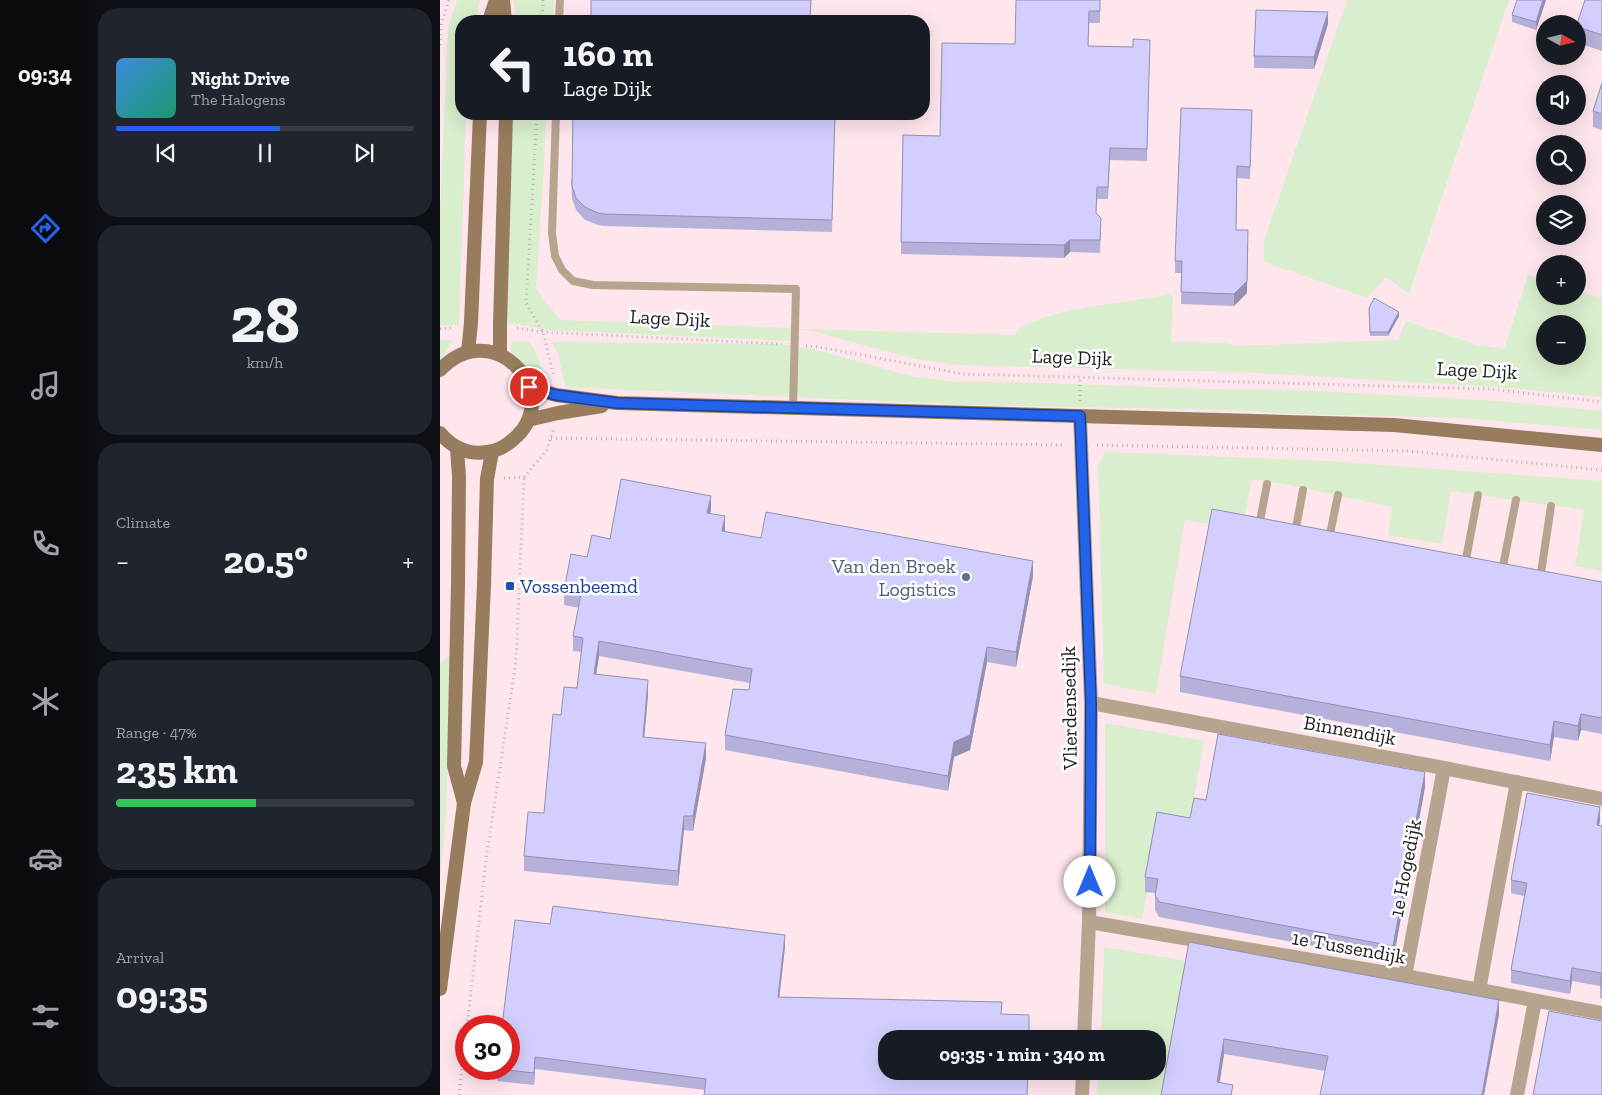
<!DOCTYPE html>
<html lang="en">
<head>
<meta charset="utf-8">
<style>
  body { margin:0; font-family:"Zilla Slab",serif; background:#20242c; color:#f1f3f6; height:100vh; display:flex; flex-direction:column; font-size:19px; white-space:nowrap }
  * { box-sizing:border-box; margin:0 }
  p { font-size:16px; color:#9ea1a6 }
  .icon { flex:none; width:28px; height:28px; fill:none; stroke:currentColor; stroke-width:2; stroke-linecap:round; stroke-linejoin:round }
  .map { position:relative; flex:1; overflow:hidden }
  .sheet { display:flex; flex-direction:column; gap:8px; padding:8px; background:#0d0f14; width:350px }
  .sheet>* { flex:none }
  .banner { position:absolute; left:15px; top:15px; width:475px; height:105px; border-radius:20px; box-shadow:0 5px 20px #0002; background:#171b24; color:#f1f3f6; overflow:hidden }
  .needle { width:32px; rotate:98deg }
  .tools { position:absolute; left:1096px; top:15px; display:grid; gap:10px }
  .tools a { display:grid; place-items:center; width:50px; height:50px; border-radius:50%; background:#171b24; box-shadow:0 5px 20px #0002; font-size:25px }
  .speed { position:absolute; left:15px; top:1015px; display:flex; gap:10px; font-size:25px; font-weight:700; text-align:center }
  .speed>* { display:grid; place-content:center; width:65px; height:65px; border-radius:50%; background:#171b24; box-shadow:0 5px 20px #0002; line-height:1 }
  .speed .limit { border:8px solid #d22; background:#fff; color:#111 }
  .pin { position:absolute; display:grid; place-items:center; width:42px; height:42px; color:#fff; margin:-21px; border:2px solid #fff; border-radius:50%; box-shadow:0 1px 5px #0007 }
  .me { position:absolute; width:55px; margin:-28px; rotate:0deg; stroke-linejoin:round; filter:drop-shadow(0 0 4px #0008) }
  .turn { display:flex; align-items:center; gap:18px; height:105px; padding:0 25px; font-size:22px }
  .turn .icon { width:65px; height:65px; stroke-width:2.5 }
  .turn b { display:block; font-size:35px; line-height:42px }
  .big { font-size:38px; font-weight:800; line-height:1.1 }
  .sheet .card { flex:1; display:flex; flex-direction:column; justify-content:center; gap:8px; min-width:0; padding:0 18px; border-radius:20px; background:#20242c }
  .sheet .dial { align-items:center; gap:0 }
  .dial b { font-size:65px; line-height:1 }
  .song { display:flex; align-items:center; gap:15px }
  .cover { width:60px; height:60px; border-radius:8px; background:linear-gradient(135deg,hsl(210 70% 55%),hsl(160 70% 35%)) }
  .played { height:5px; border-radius:2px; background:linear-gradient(90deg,#2563eb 55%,#363941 55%) }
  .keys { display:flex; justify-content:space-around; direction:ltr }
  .heat { display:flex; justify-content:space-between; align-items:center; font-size:28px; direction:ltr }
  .charge { height:8px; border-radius:4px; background:linear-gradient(90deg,#34c759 47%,#363941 0) }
  .trip { position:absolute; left:438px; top:1030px; width:288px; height:50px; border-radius:20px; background:#171b24; box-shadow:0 5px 20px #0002; font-weight:800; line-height:50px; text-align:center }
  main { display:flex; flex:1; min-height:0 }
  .dock { display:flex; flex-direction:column; width:90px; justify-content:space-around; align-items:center; background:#090b0e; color:#9ea1a6 }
  .dock .icon { width:35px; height:35px }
  .dock .on { color:#2563eb }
  .dock b { font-size:22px; color:#f1f3f6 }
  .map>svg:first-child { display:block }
</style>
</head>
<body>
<main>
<nav class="dock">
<b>09:34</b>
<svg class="icon on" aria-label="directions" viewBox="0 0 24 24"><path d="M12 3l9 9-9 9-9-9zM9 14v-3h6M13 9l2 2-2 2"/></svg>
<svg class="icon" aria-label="music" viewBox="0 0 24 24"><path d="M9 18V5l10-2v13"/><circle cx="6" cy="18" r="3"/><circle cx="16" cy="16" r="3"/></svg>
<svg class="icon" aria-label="phone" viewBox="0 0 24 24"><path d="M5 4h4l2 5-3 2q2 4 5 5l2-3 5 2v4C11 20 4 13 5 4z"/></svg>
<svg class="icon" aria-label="climate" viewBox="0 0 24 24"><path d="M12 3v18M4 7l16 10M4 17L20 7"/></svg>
<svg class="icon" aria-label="car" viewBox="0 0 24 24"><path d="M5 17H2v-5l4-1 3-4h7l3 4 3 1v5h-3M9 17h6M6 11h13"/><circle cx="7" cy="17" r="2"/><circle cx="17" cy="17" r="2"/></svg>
<svg class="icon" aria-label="filters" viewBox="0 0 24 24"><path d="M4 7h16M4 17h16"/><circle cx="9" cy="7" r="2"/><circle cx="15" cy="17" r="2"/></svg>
</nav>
<section class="sheet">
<div class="card">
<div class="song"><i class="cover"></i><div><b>Night Drive</b><p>The Halogens</p></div></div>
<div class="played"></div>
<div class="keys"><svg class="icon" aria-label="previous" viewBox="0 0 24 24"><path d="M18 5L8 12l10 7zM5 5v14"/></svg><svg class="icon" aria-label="pause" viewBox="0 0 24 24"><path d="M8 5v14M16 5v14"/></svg><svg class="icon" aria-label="next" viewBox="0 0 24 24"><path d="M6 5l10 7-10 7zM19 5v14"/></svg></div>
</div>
<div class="card dial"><b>28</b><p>km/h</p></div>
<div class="card"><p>Climate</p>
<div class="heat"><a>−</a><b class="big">20.5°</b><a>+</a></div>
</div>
<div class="card"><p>Range · 47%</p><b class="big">235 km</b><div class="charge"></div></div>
<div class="card"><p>Arrival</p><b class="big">09:35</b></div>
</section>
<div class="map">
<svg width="1162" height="1095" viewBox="0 0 1162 1095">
  <rect width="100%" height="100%" fill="#f6f6fe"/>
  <path fill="#ffe5ec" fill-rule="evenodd" d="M0,0h1162v1095h-1162zM21,21h463v93h-463zM1105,24h33v32h-33zM1105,84h33v32h-33zM1105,144h33v32h-33zM1105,204h33v32h-33zM1105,264h33v32h-33zM1105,324h33v32h-33zM26,1026h43v43h-43zM446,1039h270v32h-270z"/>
  <g fill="#d9eecc" fill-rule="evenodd">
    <polygon points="17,0 40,0 36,21 21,21 21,114 26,114 19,325 0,325 0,217 8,28"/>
    <polygon points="73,0 114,0 113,21 74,21 75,11"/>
    <polygon points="907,0 1069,0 969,294 946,277 927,298 824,262 824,241"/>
    <polygon points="72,114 107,114 96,289 120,320 353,328 352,341 109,330 65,322"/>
    <path d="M1088,275l17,6v15h33v-5l24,7v99l-103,-10 -261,-15 -281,-7 -42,-6 -103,-28 -14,-2 218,6 1,-5c31,-20 83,-24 119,-30 12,-2 24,-2 34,-7l3,5 -2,44 55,1 10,3 162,-6 8,-19 72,24 26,4zM1105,324h33v32h-33z"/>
    <polygon points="0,340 13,340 4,356 0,360"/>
    <path d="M71,342h18c10,14 14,27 16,44l-7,-2 -16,-17 -11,-17z"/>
    <polygon points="112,342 341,344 369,348 471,376 515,382 577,382 797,390 858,390 1058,401 1162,411 1162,430 1023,418 857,414 792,410 535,405 125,387 119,357"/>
    <polygon points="666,452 888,461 1162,481 1162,571 1135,566 1144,510 1011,491 1002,544 948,535 952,507 849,485 812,479 802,529 745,520 716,694 664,684 658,464"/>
    <path d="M9,655c-1,75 0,151 -9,226v-217z"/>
    <polygon points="665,723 764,741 750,820 710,879 702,919 665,912"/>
    <polygon points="664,947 747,961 723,1095 657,1095 659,1071 716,1071 716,1039 661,1039"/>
  </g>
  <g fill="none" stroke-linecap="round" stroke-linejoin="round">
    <g stroke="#b4b4bb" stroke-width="3" stroke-dasharray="1 4" stroke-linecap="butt">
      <polyline points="102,21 103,0"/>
      <polyline points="0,45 1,24 9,0"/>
      <polyline points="97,114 86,303 103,332 114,377"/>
      <polyline points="77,328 103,332 342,344"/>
      <polyline points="0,329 14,327"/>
      <polyline points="366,346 379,347 523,374 1050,389 1162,402"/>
      <polyline points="640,401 640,377"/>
      <polyline points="111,438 626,445"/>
      <polyline points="657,445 967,451 1162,470"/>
      <polyline points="64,478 84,477 107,450 113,430"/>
      <polyline points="27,1026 46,860 76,661 84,477"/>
      <polyline points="19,1095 26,1032"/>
    </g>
    <g stroke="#b7a48f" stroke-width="8">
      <polyline points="119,21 120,0"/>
      <polyline points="116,114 112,233 115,256 122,270 133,281 153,285 356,289 353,408"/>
      <polyline points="820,521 827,484"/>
      <polyline points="856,528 863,490"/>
      <polyline points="890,534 898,495"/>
      <polyline points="1026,559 1038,495"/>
      <polyline points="1063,566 1076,500"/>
      <polyline points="1101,573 1111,506"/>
    </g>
    <g stroke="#b7a48f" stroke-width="14">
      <polyline points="640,417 651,703 649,922 644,1039"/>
      <polyline points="651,703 1004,768 1162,799"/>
      <polyline points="649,922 965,976 1162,1013"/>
      <polyline points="965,976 1004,768"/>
      <polyline points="1039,990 1077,782"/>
      <polyline points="642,1095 643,1071"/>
      <polyline points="1077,1095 1095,1001"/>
    </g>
    <g stroke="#977c5d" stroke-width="14">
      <polyline points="63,0 65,21"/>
      <polyline points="49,21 56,0"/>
      <polyline points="28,352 31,323 40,114"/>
      <polyline points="60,355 60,325 66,114"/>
      <path d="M0,370c52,-55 123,21 77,66 -9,9 -18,15 -30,16 -19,3 -35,-5 -47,-19"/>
      <polyline points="89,387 116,395 177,403 954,425 1162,445"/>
      <polyline points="88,420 118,413 162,406"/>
      <polyline points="17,448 19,477 18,584 14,766 24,803"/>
      <polyline points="0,989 24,803 36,762 44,585 47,479 52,452"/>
    </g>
  </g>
  <g fill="#b5b1da">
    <polygon points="660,0 660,23 649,23 648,46 693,47 710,40 707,161 670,160 668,199 657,199 656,213 661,230 660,253 630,252 624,258 461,254 463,135 500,136 575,44"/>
    <polygon points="1106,0 1096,30 1072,22 1072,15"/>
    <polygon points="1162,0 1162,51 1138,43 1138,24"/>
    <polygon points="888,24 874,69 814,68 814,56"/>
    <polygon points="1162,83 1162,130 1153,127 1153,111"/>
    <polygon points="395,114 392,232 164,226 158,225 145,220 136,210 132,198 131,179"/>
    <polygon points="812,122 810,179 797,178 796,230 807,293 794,306 741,304 742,273 735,273 735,261"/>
    <polygon points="929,308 959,316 948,336 930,336"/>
    <polygon points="271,510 270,514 285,532 321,538 593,576 576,667 547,662 530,750 514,757 508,791 285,750 285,735 309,690 310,683 159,656 156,675 208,695 204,737 266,758 253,831 244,830 238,886 84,871 84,856 104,813 121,715 137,688 141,652 133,651 133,636 139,608 124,605 124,590 147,557 170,539"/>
    <polygon points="1162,582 1162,734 1141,730 1138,741 1114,737 1110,761 740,692 740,676"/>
    <polygon points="985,787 953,961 719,917 715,910 715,893 705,892 705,877 750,818 766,800"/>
    <polygon points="1160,820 1159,825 1162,826 1162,999 1160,998 1160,986 1132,981 1130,994 1071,983 1071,970 1084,896 1071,893 1071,880"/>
    <polygon points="110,924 345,947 339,997 562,1014 265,1090 95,1069 94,1085 57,1081 57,1069"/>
    <polygon points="749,942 1059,1015 885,1071 784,1054 780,1083 793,1095 721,1095"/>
  </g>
  <g fill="#9390b2">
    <polygon points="1103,0 1106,0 1096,30 1096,22"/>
    <polygon points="888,12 888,24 874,69 874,57"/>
    <polygon points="630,240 630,252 624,258 624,245"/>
    <polygon points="808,242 807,293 794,306 794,294"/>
    <polygon points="959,312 959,316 948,336 948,332"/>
    <polygon points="271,496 271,510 267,528 267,513"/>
    <polygon points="285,516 285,531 282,531"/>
    <polygon points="593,561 593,576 576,667 576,652"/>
    <polygon points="159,641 159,656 154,689 154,674"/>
    <polygon points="547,647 547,662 530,750 514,757 508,791 508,776 514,742"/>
    <polygon points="208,680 208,695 203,752 203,737"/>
    <polygon points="1141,714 1141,730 1138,741 1138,726"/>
    <polygon points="1114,721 1114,737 1110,761 1110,745"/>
    <polygon points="266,743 266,758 253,831 253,816"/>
    <polygon points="985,772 985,787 953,961 953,946"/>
    <polygon points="1160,807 1160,820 1157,838 1157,825"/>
    <polygon points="244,816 244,830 238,886 238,871"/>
    <polygon points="345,935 345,947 338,1009 338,997"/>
    <polygon points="1132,968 1132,981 1130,994 1130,981"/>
    <polygon points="1059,1000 1059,1015 1044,1095 1042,1095"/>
    <polygon points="784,1039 784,1054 777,1095 777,1082"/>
    <polygon points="95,1057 95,1069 94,1085 94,1073"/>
  </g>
  <g fill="#d2cefe" stroke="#9390b2">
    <polygon points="151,0 371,0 370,21 151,21"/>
    <polygon points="576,0 660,0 660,11 649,11 648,46 693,47 693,39 710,40 707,149 670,148 668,187 657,187 656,213 661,218 660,240 630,240 624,245 461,242 463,135 500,136 502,43 575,44"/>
    <polygon points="1077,0 1103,0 1096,22 1072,15"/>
    <polygon points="1145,0 1162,0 1162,35 1138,27 1137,24"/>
    <polygon points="816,10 888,12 874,57 814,56"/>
    <polygon points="1162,83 1162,114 1153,111"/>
    <polygon points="741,108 812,110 810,167 797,166 796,230 808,230 807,281 794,294 741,292 742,261 735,261"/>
    <polygon points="133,114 395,114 392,220 164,214 158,213 145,207 136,198 132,186"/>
    <polygon points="934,298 959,312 948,332 930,332 929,308"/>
    <polygon points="181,479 271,496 267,513 285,516 282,531 321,538 326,512 593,561 576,652 547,647 530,735 514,742 508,776 285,735 293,689 309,690 312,669 159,641 154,674 208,680 203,737 266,743 253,816 244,816 238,871 84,856 88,812 104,813 113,714 121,715 124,687 137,688 143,638 133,636 141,594 124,590 131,554 147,557 152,535 170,539"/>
    <polygon points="772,509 1162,582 1162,718 1141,714 1138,726 1114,721 1110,745 740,676"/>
    <polygon points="778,734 985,772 953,946 719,902 715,895 718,879 705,877 717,812 750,818 754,798 766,800"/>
    <polygon points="1087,793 1160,807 1157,825 1162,826 1162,986 1160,985 1162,973 1132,968 1130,981 1071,970 1087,883 1071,880"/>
    <polygon points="113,906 345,935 338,997 562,1002 561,1014 589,1015 589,1039 446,1039 446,1071 588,1071 587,1095 264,1095 266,1079 95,1057 94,1073 59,1069 69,1069 69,1026 62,1026 75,920 110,924"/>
    <polygon points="749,942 1059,1000 1042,1095 880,1095 888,1056 784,1039 777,1082 793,1085 791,1095 721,1095"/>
    <polygon points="1109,1011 1162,1021 1162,1095 1093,1095"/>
  </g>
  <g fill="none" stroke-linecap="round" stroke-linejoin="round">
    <g stroke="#184099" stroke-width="12">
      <polyline id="route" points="89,387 116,395 177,403 640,416 651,703 650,882"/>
    </g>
    <use href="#route" stroke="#2563eb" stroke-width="9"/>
  </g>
  <circle fill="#5c6f8a" stroke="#fff" stroke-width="2" cx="526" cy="577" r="5"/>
  <rect fill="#1a4fb4" stroke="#fff" stroke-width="2" x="65" y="581" width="10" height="10" rx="2.5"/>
  <g text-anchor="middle" stroke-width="5" stroke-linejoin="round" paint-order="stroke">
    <g font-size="20" fill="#1c1c1f" stroke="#fff">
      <text transform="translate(230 318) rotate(3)" y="7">Lage Dijk</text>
      <text transform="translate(632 357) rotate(2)" y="7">Lage Dijk</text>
      <text transform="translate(1037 370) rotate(3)" y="7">Lage Dijk</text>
      <text transform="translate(629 708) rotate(-91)" y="7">Vlierdensedijk</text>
      <text transform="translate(910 730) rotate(10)" y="7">Binnendijk</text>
      <text transform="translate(965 868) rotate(-79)" y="7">1e Hogedijk</text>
      <text transform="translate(909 947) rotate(10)" y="7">1e Tussendijk</text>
    </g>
    <g font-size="20" fill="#4e5e75" stroke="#fff" text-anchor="end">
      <text x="516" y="573">Van den Broek<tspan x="516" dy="23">Logistics</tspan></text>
    </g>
    <g font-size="20" fill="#164399" stroke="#fff" text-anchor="start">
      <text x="80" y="593">Vossenbeemd</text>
    </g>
  </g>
</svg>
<div class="tools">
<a><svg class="needle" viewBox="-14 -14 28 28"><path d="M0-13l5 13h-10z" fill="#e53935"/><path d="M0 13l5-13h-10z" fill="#9ea1a6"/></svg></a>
<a><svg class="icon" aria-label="sound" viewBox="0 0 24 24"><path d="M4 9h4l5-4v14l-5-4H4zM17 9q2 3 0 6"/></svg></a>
<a><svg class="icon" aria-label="search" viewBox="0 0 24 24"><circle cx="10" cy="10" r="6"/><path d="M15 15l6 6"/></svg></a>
<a><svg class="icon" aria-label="layers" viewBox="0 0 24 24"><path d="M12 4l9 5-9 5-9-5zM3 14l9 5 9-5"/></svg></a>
<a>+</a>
<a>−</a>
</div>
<div class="speed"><div class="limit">30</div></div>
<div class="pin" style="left:89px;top:387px;background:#d93025"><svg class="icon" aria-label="arrive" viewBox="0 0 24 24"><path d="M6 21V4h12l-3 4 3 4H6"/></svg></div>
<svg class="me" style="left:650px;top:882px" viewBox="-20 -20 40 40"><circle r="19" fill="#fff"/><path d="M0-13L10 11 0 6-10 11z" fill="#2563eb"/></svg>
<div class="trip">09:35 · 1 min · 340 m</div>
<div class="banner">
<div class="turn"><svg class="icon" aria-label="left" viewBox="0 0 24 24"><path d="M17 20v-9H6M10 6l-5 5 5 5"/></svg><div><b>160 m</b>Lage Dijk</div></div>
</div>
</div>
</main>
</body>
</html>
